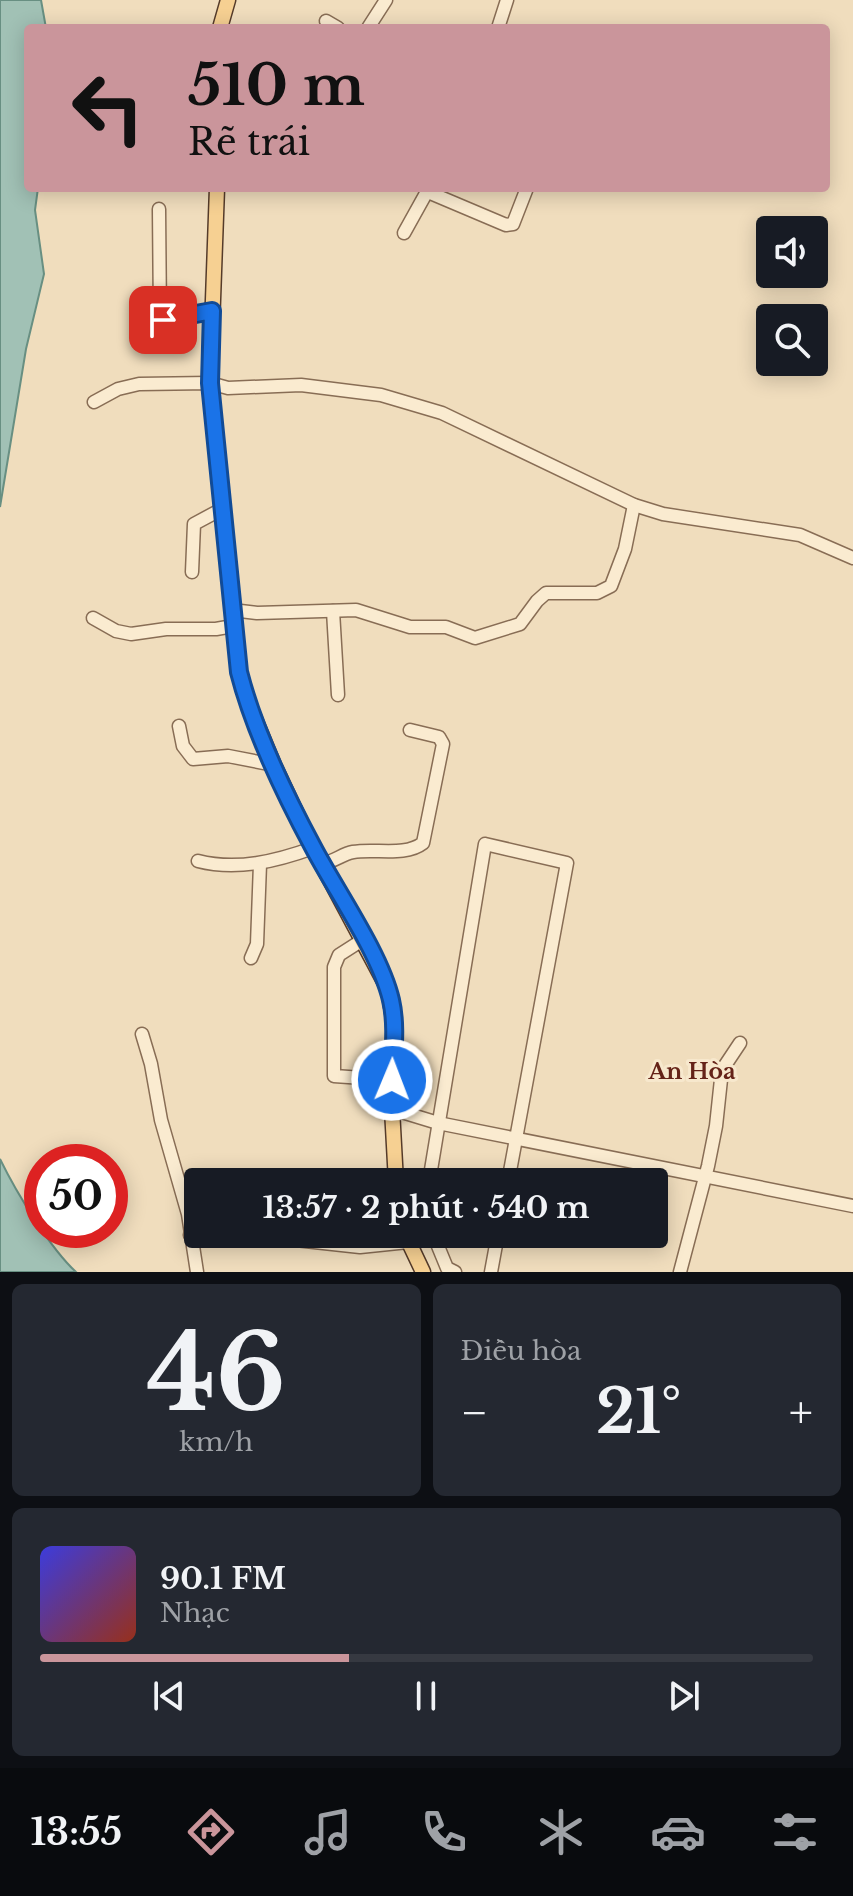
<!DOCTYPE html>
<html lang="vi">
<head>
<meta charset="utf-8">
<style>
  body { margin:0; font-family:"Libre Baskerville",serif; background:#242831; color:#f1f3f6; height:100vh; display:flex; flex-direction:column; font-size:30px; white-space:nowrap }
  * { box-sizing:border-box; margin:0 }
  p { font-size:26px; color:#9ea1a6 }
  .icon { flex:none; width:44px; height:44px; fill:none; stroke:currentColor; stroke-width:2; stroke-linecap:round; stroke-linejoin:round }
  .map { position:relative; height:1272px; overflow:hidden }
  .side { display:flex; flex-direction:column; gap:12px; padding:12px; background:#0d0f14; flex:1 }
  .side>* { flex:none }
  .hud { position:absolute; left:24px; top:24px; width:806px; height:168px; border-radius:8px; box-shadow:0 4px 20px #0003; background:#ca959b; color:#111; overflow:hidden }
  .tools { position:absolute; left:756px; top:216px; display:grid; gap:16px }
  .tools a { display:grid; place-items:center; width:72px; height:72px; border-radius:8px; background:#171b24; box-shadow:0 4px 20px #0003; font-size:40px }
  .speed { position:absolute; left:24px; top:1144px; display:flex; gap:16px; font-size:40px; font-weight:700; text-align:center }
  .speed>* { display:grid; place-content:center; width:104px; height:104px; border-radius:50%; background:#171b24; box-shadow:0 4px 20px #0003; line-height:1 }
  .speed .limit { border:12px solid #d22; background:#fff; color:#111 }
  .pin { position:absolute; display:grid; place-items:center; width:68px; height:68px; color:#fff; margin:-34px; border-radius:16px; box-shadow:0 4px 12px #0006 }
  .me { position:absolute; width:88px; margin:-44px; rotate:1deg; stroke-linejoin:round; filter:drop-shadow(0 0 6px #0008) }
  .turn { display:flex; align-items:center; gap:28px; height:168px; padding:0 32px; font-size:36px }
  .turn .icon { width:104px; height:104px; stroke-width:2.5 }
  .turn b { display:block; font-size:56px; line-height:68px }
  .big { font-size:60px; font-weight:800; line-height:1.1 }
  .side .card { flex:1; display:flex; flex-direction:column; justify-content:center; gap:12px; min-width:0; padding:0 28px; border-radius:12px; background:#242831 }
  .side .dial { align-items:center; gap:0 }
  .dial b { font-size:104px; line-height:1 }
  .song { display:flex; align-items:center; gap:24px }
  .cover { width:96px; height:96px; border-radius:12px; background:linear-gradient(135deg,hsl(240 70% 55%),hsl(10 70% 35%)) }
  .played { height:8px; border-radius:4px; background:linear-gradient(90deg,#ca959b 40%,#363941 40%) }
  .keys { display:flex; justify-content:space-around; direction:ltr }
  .heat { display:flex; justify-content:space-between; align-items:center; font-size:44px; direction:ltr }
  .side .tiles { flex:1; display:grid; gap:12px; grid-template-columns:1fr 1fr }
  .card:last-child { grid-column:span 2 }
  .trip { position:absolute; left:184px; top:1168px; width:484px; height:80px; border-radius:8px; background:#171b24; box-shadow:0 4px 20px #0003; font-weight:800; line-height:80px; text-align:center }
  .tabs { display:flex; height:128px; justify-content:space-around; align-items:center; background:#090b0e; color:#9ea1a6 }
  .tabs .icon { width:56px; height:56px }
  .tabs .current { color:#ca959b }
  .tabs b { font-size:36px; color:#f1f3f6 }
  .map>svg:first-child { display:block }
</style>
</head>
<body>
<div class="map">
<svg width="853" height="1272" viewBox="0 0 853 1272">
  <rect width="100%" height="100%" fill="#f0ddbd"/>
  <g fill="#a1c1b5" stroke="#688f82" stroke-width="2">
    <polygon points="0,0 41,0 46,28 28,28 28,188 38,188 35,210 44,274 26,349 0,507"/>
    <path d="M0,1159c16,33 50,89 76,113h-76z"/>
  </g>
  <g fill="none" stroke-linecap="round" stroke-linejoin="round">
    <g stroke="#886d55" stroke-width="15">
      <g id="minor">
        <polyline points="326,21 338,28"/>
        <polyline points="368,28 386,0"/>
        <polyline points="498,28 507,0"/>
        <polyline points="428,192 506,225 513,224 527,188"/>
        <polyline points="159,209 160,319 212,311"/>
        <polyline points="404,233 429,188"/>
        <polyline points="94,402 118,389 139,384 210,383 228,388 301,385 381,395 442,413 634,505 663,514 800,535 853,558"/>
        <polyline points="192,572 194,524 222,509"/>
        <polyline points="232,610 257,613 356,610 410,627 446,627 475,638 520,624 537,601 546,593 597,593 611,586 625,549 634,505"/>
        <polyline points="333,611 338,695"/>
        <polyline points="93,618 116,631 131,634 166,629 216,629 233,626"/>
        <polyline points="179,726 183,746 193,759 228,756 274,765"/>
        <path d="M198,861c39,10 79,0 115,-13"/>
        <path d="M323,863c11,-1 19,-9 30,-11 22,-4 52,5 70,-9l20,-99 -4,-7 -29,-7"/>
        <polyline points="364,939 339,955 334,967 334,1076 392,1080"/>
        <polyline points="251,958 257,944 260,864"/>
        <polyline points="142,1034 151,1064 161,1120 188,1214 197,1272"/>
        <polyline points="392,1109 438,1123 853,1206"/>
        <polyline points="429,1182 485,844 567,863 508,1182"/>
        <polyline points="433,1234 447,1268 455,1272"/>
        <polyline points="190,1235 259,1236 360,1247 408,1242"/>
        <polyline points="491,1272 498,1234"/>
        <polyline points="680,1272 708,1166 716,1126 722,1070 740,1043"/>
      </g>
    </g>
    <g stroke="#553b2a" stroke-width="17">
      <g id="major">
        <polyline points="220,28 228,0"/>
        <polyline points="217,188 210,383 239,672 250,707 274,765 313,848 388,989 394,1023 392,1109 396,1182"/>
        <polyline points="405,1234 423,1272"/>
      </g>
    </g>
    <use href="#minor" stroke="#faebd0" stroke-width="12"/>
    <use href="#major" stroke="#f6d092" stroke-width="14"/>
  </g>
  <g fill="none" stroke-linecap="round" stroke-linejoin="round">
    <g stroke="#114b97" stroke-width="20">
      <path id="route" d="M163,320l49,-9 -2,72 29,289c15,59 45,121 74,175 23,44 67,106 78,153 6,26 2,54 1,80"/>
    </g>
    <use href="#route" stroke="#1a73e8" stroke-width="14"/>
  </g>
  <g text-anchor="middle" stroke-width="6" stroke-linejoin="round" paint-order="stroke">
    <g font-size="22" font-weight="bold" fill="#652318" stroke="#f7e8cd">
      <text x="692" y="1079">An Hòa</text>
    </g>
  </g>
</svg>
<div class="tools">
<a><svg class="icon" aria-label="sound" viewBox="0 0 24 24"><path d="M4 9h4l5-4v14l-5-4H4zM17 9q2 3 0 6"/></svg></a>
<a><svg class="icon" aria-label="search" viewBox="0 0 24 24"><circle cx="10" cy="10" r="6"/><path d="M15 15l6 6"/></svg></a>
</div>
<div class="speed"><div class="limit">50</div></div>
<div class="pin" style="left:163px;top:320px;background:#d93025"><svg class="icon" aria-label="arrive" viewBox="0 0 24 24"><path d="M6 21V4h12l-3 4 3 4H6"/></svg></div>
<svg class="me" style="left:392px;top:1080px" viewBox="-20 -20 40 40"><circle r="17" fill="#1a73e8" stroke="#fff" stroke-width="3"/><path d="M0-11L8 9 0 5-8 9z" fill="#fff"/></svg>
<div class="trip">13:57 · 2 phút · 540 m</div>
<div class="hud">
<div class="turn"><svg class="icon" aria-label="left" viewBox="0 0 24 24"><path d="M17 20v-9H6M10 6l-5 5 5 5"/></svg><div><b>510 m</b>Rẽ trái</div></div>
</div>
</div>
<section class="side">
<div class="tiles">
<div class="card dial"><b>46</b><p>km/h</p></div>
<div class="card"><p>Điều hòa</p>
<div class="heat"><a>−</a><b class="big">21°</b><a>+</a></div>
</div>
<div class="card">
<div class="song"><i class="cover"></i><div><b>90.1 FM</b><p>Nhạc</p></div></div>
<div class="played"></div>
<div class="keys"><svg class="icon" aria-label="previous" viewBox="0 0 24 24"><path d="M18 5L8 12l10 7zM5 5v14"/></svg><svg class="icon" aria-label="pause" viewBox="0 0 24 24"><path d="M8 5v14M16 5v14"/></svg><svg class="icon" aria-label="next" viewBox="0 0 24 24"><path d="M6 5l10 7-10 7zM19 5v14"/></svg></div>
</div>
</div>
</section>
<nav class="tabs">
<b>13:55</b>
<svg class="icon current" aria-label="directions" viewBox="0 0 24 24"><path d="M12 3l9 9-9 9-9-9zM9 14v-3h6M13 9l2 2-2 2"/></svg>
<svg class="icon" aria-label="music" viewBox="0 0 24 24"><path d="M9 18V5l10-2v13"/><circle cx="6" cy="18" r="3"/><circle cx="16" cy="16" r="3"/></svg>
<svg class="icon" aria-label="phone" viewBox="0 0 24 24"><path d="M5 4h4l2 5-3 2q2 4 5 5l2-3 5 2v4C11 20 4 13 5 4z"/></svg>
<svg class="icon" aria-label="climate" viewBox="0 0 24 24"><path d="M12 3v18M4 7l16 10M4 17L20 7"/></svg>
<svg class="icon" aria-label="car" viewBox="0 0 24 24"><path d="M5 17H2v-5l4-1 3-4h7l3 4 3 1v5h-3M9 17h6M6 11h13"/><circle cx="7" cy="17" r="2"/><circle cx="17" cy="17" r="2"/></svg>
<svg class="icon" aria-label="filters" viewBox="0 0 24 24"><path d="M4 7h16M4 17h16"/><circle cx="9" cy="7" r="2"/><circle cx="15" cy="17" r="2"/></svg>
</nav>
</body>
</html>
